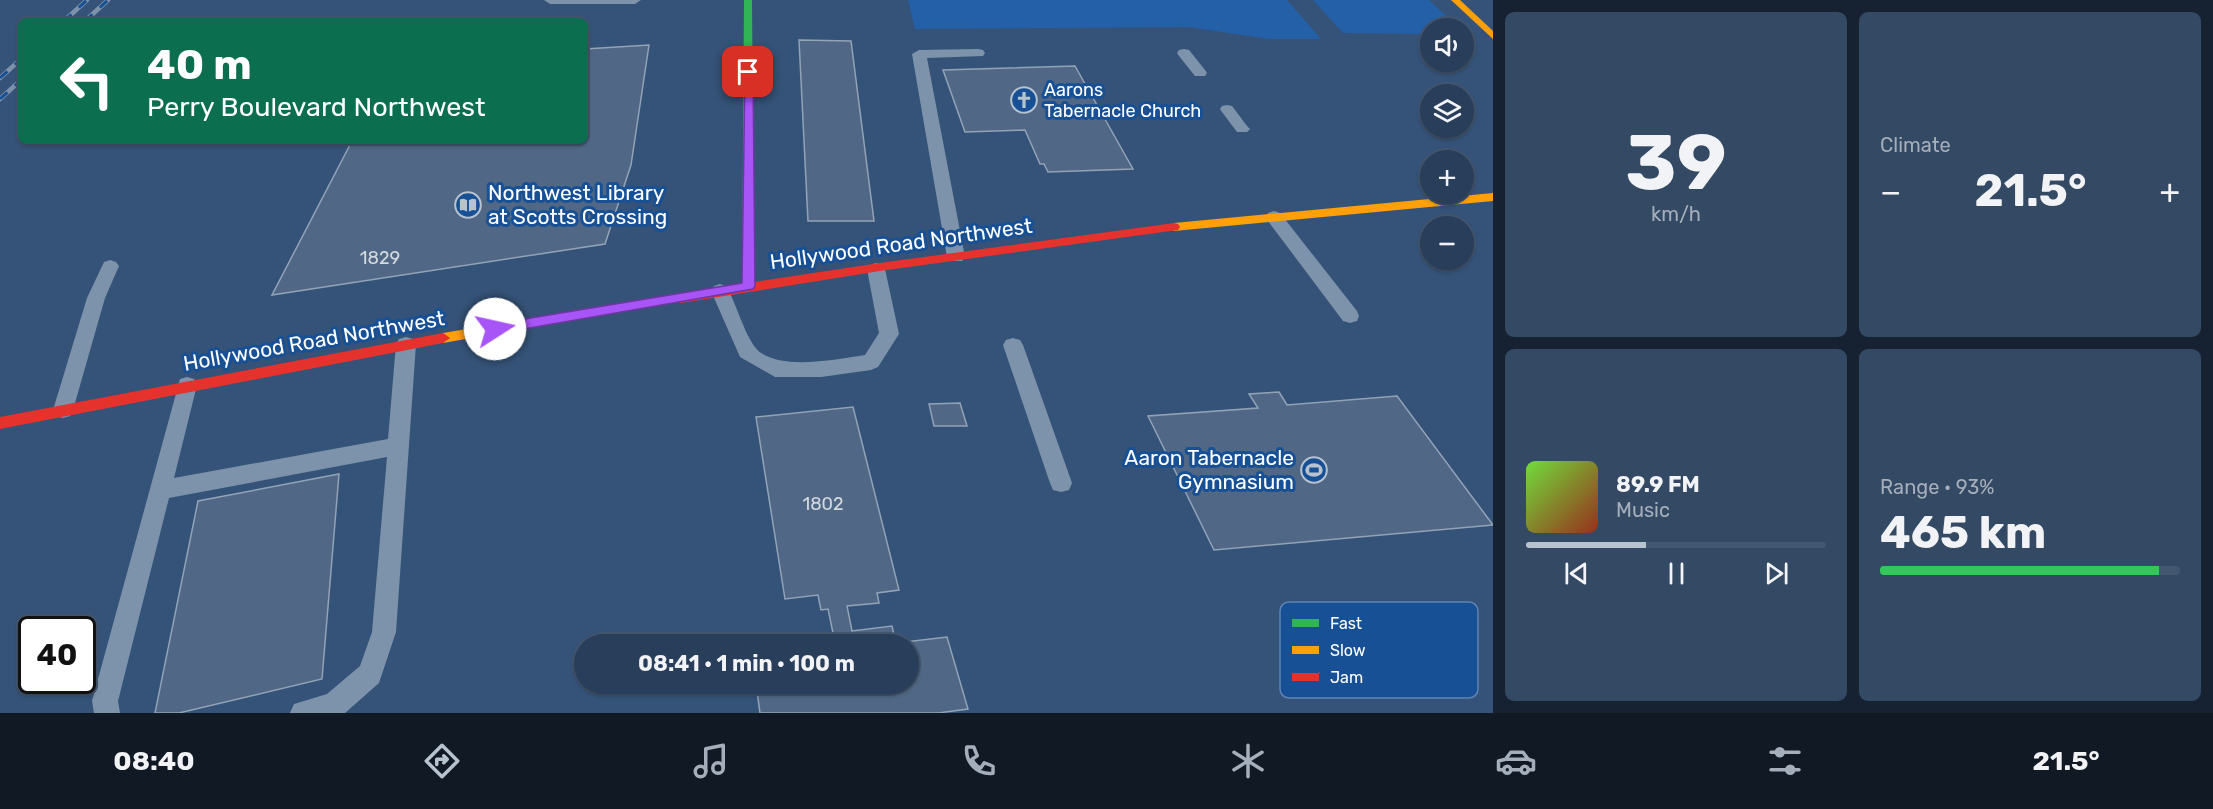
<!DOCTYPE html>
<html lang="en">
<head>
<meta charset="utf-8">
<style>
  body { margin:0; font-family:Rubik,sans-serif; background:#344963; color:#f1f3f6; height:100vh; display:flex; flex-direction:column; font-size:22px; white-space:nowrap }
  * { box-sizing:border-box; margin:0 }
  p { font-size:20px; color:#a5aebb }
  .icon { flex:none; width:33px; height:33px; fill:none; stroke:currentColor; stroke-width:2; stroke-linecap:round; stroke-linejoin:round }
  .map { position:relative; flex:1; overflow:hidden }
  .panel { display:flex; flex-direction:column; gap:12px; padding:12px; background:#162232; width:720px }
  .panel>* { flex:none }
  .guide { position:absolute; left:18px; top:18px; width:570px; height:126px; border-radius:9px; box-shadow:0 2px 4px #0004,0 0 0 2px #445770; background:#0b6e4f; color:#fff; overflow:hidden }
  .controls { position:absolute; left:1420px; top:18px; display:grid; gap:12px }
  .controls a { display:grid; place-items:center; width:54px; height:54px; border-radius:50%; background:#283e5a; box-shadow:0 2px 4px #0004,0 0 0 2px #445770; font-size:30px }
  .speed { position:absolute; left:18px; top:616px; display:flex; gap:12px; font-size:30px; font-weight:700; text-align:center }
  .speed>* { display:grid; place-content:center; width:78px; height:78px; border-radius:50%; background:#283e5a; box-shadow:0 2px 4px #0004,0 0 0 2px #445770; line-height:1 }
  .speed .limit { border:3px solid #111; border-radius:9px; background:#fff; color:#111 }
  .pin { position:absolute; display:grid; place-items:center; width:51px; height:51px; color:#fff; margin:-26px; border-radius:12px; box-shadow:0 3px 9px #0006 }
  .me { position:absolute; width:66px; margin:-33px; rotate:80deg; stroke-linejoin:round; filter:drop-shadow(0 0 4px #0008) }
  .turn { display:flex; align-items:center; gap:21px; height:126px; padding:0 30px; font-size:27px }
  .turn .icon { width:78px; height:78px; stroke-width:2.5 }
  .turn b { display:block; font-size:42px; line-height:51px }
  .big { font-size:45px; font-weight:700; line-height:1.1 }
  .panel .widget { flex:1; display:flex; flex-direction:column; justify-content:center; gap:9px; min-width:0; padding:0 21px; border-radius:9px; background:#344963 }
  .panel .dial { align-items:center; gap:0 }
  .dial b { font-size:78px; line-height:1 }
  .song { display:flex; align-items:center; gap:18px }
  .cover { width:72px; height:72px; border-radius:9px; background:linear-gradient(135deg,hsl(100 70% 55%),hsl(10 70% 35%)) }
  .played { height:6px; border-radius:3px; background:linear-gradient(90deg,#b8c3d0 40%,#445770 40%) }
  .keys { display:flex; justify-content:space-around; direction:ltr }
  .heat { display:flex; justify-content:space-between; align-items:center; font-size:33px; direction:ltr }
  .charge { height:9px; border-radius:4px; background:linear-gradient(90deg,#34c759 93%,#445770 0) }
  .panel .tiles { flex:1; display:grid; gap:12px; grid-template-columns:repeat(2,1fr) }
  .trip { position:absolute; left:574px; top:634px; width:345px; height:60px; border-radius:30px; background:#283e5a; box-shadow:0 2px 4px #0004,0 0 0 2px #445770; font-weight:700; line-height:60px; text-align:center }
  .tab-bar { display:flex; height:96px; justify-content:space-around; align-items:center; background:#101924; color:#a5aebb }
  .tab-bar .icon { width:42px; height:42px }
  .tab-bar .selected { color:#b8c3d0 }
  .tab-bar b { font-size:27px; color:#f1f3f6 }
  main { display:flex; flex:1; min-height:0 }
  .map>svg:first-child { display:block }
</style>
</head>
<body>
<main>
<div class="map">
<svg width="1493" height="713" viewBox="0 0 1493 713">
  <rect width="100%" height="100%" fill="#355378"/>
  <g fill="#2460a7">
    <polygon points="908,0 1287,0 1321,39 1269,39 1188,27 915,29"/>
    <polygon points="1313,0 1429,0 1459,28 1431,28 1431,34 1343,33"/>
  </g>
  <g fill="#506885" stroke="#92a3b8" stroke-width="1.5">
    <polygon points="799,40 851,41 874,221 808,221"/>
    <polygon points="649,45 631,165 605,244 272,295 352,141 585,141 585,49"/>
    <polygon points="1075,66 1133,169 1048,172 1044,164 1040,164 1025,130 965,132 943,70"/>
    <polygon points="1279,392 1287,405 1397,396 1493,525 1214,550 1148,416 1258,408 1249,394"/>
    <polygon points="960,403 967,426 934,426 929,404"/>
    <polygon points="853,407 899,590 877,593 879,603 847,606 852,631 892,626 896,643 947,637 968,709 938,713 760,713 756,684 909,684 909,645 815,645 814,636 833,633 828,609 821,610 818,595 785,599 756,417"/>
    <polygon points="339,474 322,679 179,713 155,713 198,501"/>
  </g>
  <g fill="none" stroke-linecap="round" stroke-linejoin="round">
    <g fill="#7d93ab" fill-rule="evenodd">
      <polygon points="544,0 641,0 635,4 550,4"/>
      <polygon points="978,49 983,50 985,53 983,56 927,58 965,257 962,261 950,261 947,257 912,54 919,50"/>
      <polygon points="1184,49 1189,50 1205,70 1207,73 1205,76 1195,76 1179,56 1177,53 1179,50"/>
      <polygon points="1227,105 1232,106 1247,126 1250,129 1247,132 1237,132 1222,112 1220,109 1222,106"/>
      <polygon points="1274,211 1280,213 1357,311 1359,316 1357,321 1350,323 1343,321 1268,221 1266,217 1268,213"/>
      <polygon points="110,260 116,262 119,266 105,298 73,410 70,416 63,418 56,416 53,410 87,298 104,262"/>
      <path d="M876,263l6,2 3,4 14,65 -21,33 -7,3 -50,7h-46l-35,-20 -29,-66 3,-5 6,-2 6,2c11,19 16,42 28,60 19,27 83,13 111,9l14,-22 -12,-64 3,-4z"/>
      <polygon points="406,337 413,339 416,344 396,632 379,683 345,713 290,713 294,704 327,694 360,666 372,632 387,457 169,498 118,701 120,713 94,713 92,701 180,379 187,377 194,379 197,385 174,478 388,439 396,344 399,339"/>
      <polygon points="1013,338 1020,340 1023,345 1072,483 1069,490 1061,492 1053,490 1050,483 1003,345 1006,340"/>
    </g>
    <polygon fill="#30b455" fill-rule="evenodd" points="744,0 752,0 754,286 748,290 742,286"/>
    <g fill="#ff9f0a" fill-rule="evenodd">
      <polygon points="1451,0 1460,0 1493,31 1493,39"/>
      <polygon points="1493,193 1493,201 1174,231 1168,227 1174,223"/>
      <polygon points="681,293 685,295 687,298 685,301 443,343 436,338 443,333"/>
    </g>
    <g fill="#e5322d" fill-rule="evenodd">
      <polygon points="1174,223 1178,224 1180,227 1178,230 880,271 681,303 675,298 681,293 880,263"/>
      <polygon points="443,333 450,338 443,343 0,429 0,417"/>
    </g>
    <g stroke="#7d92aa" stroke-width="4.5">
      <g id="rail">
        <polyline points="64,21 87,0"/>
        <polyline points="85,21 108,0"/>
        <polyline points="0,78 21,59"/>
        <polyline points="0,99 21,80"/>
      </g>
    </g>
    <use href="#rail" stroke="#185095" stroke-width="3" stroke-dasharray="10" stroke-linecap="butt"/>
  </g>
  <polygon fill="#a855f7" stroke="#6d37a1" stroke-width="1.5" points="745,69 753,72 755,286 753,289 495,334 491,333 489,329 491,326 495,324 742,283"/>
  <defs>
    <g id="church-ring" transform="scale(1.35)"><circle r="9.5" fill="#185095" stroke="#b8c3d0" stroke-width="1.5"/><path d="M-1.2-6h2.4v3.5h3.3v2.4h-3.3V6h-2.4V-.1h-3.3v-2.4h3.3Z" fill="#b8c3d0"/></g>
    <g id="library-ring" transform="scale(1.35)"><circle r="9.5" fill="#185095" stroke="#b8c3d0" stroke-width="1.5"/><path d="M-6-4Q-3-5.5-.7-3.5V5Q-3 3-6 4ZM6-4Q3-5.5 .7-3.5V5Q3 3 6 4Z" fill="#b8c3d0"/></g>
    <g id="stadium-ring" transform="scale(1.35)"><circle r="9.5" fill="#185095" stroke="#b8c3d0" stroke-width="1.5"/><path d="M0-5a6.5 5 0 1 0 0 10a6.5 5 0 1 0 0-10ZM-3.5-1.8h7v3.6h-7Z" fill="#b8c3d0"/></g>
  </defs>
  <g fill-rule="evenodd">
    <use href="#church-ring" x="1024" y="100"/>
    <use href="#library-ring" x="468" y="205"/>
    <use href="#stadium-ring" x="1314" y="470"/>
  </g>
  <g text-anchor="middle" stroke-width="6" stroke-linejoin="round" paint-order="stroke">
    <g font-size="18" fill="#fff" stroke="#185095" text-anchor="start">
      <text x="1044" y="96">Aarons<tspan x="1044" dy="21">Tabernacle Church</tspan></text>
    </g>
    <g font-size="18" fill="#d3d9e0">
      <text x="380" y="264">1829</text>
      <text x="823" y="510">1802</text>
    </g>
    <g font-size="21" fill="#fff" stroke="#185095" text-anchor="start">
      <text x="488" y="200">Northwest Library<tspan x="488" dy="24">at Scotts Crossing</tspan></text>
      <text x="1294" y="465" text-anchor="end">Aaron Tabernacle<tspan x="1294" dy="24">Gymnasium</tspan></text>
    </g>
    <g font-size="21" fill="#fff" stroke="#185095">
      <text transform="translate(901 244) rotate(-8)" y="7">Hollywood Road Northwest</text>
      <text transform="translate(314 341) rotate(-10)" y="7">Hollywood Road Northwest</text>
    </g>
  </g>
  <rect x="1280" y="602" width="198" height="96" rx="9" fill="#185095" stroke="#5d84b5" stroke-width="1.5"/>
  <rect x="1292" y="619" width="27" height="8" fill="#30b455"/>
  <rect x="1292" y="646" width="27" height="8" fill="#ff9f0a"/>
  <rect x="1292" y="673" width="27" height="8" fill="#e5322d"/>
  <g font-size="16" fill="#fff">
    <text x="1330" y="629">Fast</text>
    <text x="1330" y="656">Slow</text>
    <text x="1330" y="683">Jam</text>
  </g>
</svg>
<div class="controls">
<a><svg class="icon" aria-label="sound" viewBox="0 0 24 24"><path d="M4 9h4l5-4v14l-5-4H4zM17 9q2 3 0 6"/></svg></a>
<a><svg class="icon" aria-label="layers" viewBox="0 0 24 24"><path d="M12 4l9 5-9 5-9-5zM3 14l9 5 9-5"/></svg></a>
<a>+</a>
<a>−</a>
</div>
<div class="speed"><div class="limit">40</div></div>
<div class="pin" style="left:748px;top:72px;background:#d93025"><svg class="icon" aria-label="arrive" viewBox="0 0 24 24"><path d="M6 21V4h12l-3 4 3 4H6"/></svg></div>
<svg class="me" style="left:495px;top:329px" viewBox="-20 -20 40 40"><circle r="19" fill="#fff"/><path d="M0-13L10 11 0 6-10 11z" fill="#a855f7"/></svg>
<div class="trip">08:41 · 1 min · 100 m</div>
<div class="guide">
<div class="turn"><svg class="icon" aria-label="left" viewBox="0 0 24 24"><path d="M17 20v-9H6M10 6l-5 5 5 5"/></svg><div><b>40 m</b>Perry Boulevard Northwest</div></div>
</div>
</div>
<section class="panel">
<div class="tiles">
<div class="widget dial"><b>39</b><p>km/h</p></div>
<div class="widget"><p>Climate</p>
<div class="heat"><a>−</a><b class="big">21.5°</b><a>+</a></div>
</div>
<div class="widget">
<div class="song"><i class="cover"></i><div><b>89.9 FM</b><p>Music</p></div></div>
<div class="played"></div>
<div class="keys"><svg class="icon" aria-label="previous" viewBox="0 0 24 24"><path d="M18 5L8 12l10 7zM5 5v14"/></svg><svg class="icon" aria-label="pause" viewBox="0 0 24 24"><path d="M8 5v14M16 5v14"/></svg><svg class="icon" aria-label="next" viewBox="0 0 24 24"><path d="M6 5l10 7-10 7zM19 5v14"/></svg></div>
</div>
<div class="widget"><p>Range · 93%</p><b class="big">465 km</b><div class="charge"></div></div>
</div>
</section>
</main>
<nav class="tab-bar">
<b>08:40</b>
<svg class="icon selected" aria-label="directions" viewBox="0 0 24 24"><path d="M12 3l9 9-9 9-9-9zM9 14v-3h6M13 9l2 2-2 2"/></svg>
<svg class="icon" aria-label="music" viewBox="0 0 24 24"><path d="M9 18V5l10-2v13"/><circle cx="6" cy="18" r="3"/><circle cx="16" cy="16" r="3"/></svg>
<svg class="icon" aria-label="phone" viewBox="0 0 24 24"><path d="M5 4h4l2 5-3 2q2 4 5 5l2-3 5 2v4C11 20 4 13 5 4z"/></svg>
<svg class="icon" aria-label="climate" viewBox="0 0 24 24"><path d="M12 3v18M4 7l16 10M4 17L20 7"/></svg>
<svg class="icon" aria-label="car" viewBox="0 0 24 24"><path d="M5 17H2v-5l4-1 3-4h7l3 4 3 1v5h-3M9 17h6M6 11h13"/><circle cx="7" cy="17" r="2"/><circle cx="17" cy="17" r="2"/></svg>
<svg class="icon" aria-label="filters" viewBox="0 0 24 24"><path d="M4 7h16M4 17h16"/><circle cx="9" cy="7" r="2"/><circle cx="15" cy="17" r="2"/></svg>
<b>21.5°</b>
</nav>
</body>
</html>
